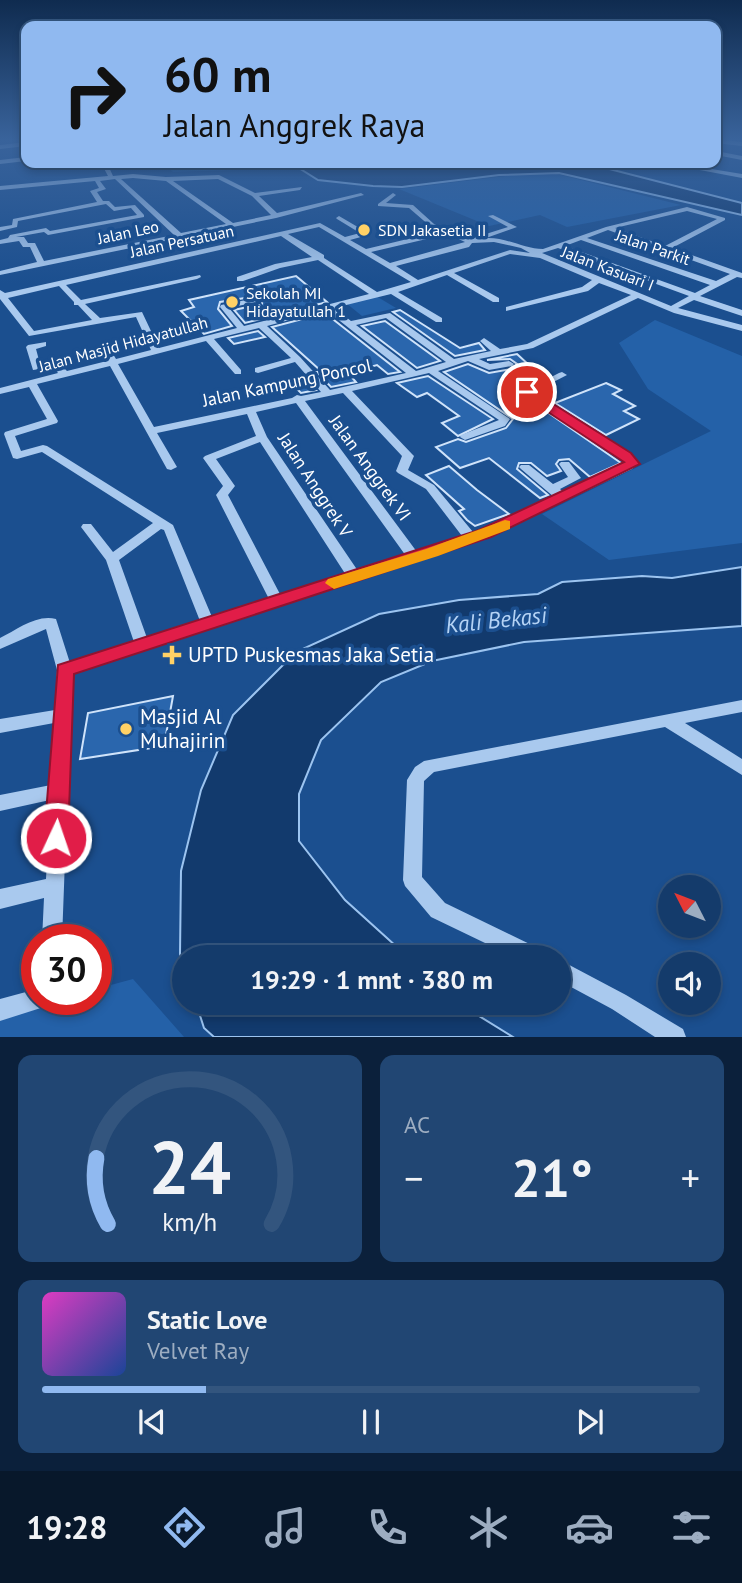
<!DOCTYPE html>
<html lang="id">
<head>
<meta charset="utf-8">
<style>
  body { margin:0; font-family:"PT Sans",sans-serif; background:#214673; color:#f1f3f6; height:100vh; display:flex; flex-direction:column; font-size:26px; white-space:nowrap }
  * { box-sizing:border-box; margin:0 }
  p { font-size:23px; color:#9dadc1 }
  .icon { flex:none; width:38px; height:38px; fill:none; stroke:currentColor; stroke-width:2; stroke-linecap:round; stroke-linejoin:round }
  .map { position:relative; height:1037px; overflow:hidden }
  .details { display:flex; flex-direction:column; gap:18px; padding:18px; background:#0b203b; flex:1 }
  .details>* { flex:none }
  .guide { position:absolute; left:21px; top:21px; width:700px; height:147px; border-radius:14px; box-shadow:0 4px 10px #0003,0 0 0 2px #33557e; background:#90b9f0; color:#111; overflow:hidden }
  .needle { width:46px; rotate:312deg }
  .controls { position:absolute; left:658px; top:875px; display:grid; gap:14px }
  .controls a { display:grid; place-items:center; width:63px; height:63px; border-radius:50%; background:#143b6b; box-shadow:0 4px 10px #0003,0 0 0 2px #33557e; font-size:35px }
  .speed { position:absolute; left:21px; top:924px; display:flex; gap:14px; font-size:35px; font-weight:700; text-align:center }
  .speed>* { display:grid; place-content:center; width:91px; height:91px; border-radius:50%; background:#143b6b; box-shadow:0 4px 10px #0003,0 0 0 2px #33557e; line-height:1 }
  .speed .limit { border:10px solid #d22; background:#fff; color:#111 }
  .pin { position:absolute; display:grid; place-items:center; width:60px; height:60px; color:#fff; margin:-30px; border:4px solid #fff; border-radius:50%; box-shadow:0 2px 7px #0007 }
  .me { position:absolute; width:77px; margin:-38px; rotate:3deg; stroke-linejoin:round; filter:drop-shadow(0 0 5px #0008) }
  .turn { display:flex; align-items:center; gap:24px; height:147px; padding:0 28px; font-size:32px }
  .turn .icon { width:91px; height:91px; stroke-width:2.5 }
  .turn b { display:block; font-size:49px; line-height:60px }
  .big { font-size:52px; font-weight:600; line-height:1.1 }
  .details .card { flex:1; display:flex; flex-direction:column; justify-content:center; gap:10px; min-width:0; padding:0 24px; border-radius:14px; background:#214673 }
  .details .dial { align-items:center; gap:0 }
  .dial svg { height:182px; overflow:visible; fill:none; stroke:#33557e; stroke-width:7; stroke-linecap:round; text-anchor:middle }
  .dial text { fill:#f1f3f6; stroke:none }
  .song { display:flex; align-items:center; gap:21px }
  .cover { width:84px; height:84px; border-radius:10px; background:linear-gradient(135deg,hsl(310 70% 55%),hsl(220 70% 35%)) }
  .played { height:7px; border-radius:4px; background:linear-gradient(90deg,#90b9f0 25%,#33557e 25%) }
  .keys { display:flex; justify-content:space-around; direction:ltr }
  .heat { display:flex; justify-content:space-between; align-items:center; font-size:38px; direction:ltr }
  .details .tiles { flex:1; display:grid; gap:18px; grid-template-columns:1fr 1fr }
  .card:last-child { grid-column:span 2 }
  .trip { position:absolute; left:172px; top:945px; width:399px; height:70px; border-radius:35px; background:#143b6b; box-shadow:0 4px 10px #0003,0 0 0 2px #33557e; font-weight:600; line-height:70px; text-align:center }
  .tab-bar { display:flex; height:112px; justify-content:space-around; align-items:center; background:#08182b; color:#9dadc1 }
  .tab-bar .icon { width:49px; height:49px }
  .tab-bar .on { color:#90b9f0 }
  .tab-bar b { font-size:32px; color:#f1f3f6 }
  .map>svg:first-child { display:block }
</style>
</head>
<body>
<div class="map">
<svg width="742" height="1037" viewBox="0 0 742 1037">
  <rect width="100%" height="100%" fill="#1b4f8f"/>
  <g fill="#2461a8">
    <polygon points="164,163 224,163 235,170 173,172"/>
    <polygon points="522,174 557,174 681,205 567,227 540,215 489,226 399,189"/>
    <polygon points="376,296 396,308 362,316 346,303"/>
    <polygon points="655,320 742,356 742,543 609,560 542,514 711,431 648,389 619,343"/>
    <polygon points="133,979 184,1037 0,1037 0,1015 58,999 96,999 96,989"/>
  </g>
  <g fill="#123a6d" stroke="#9cc4f0" stroke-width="2">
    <path d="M291,163c35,0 68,4 102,5l193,-5 156,40v12l-183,-42 -60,2 -97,12 -29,-1 -55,-6z"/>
    <polygon points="742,567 742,626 524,642 432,661 381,682 321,740 299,794 299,841 345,900 408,957 184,957 184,965 180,954 181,871 201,790 233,715 296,652 379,614 459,600 538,594 562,582 642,576 672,578"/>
    <polygon points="196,1003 458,1003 513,1037 214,1037 204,1028"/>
  </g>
  <g fill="#2a66ad" stroke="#cfe3fa" stroke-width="2">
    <polygon points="296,276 327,302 245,323 234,310 262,304 263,295 220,302 218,309 232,326 204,334 181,311 194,307 189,300"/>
    <polygon points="400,310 460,348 479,343 485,350 455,356 393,312"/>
    <polygon points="325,313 400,372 388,374 377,365 348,373 356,382 331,387 317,372 321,371 272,327"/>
    <polygon points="385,321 440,361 417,368 362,326"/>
    <polygon points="258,331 265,337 234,344 228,338"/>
    <polygon points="517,354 543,378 521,390 521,394 621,463 590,477 569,459 559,460 556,464 561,471 547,476 531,463 519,463 517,469 548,495 540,498 489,458 460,468 436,447 458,439 466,442 506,428 513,419 444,372 468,364 489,373 512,369 517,364 510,359 487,360"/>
    <polygon points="303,376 316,390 301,393 288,380"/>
    <polygon points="428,376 493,419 458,436 442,423 459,416 427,393 417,397 397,383"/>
    <polygon points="606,383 621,390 613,394 635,406 624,411 639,419 606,435 555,403"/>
    <polygon points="449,466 477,490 509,514 475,526 467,520 459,511 464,509 426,475"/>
    <polygon points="173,696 164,746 80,759 88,713"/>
  </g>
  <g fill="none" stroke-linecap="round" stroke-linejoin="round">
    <g fill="#a9c9ee" fill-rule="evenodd">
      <polygon points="716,139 742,142 742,146 716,143"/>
      <polygon points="26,142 26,146 0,149 0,145"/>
      <polygon points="716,151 742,156 742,160 716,155"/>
      <polygon points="26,157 26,161 0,164 0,160"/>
      <path d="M101,163h6l6,13 20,-2 33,3 53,-2 36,18 47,-6 -2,3 -41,6 18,17 84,-20 3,2 -88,23 -276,57v-4l37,-9 -7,-15h-7l-4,-6 -19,3v-4l8,-2 2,-3 36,-7 4,3 87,-16 -6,-7 -17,3 -8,-7 -88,17 -1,6 -17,4v-4l12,-2 1,-6 84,-17 -7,-11 9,-3 -4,-7 -95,9v-4l108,-10zM133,178l33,3 60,43 -45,9 -60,-54zM115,179l59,56 -130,26 -9,-18h-7l-4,-6h-8l28,-5 4,3 96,-18v-2l-9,-10 -20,2 -6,-6h-6l-6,-9 9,-3 -6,-8zM218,179l34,17 19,19 -38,8 -60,-42z"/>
      <polygon points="663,163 675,163 742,174 742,178"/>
      <path d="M393,193l3,2 -10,8 27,2 21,19 36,15 38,-12 -20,-11 5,-1 24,12 -31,11c20,-1 38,11 57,11l63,-22 81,-20 38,11v2l-53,28 70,25v5l-5,-1 -37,19 42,14v6l-48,-16 -16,8 64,17v6l-68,-18 -36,-15 -105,50 -54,11 11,5 19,-3 5,3 -2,2 -23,4 -21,-9 -30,10 72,48 -5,7 -40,14 -5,-3 1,-2 38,-15 -70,-47 -77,18 60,63 2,2 -6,14 26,15 39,47 81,-35 -33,-28 -2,-2 2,-2h8l24,19 15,-7 -9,-13 2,-2h8l12,16 -21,11 4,4 62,-30 -104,-71 37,-19 3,-1 5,3 -33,17 96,62 9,9 -7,6 -122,58 -73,28 -365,118 -10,267h-20l2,-42 -44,11v-20l46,-10 4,-79 -50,11v-16l51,-10 3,-62 -54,10v-14l55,-9 2,-40 -11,-41 -46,20v-11c17,-8 36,-24 56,-19l14,44 64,-21 -28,-82 -25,-33 2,-3h8l22,28 40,-29 -111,-71 -25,7 -4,-1 -9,-24 1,-2 42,-13 -18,-32 -29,7v-6l58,-15 -5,-6 -20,3 -7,-23 2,-2 18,-3v4l-10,3 4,15 18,-2 9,9 40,-10 -8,-15 2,-2h6l9,15 35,-9 -15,-33 -107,19 -29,-37v-9l5,3 315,-70 25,14 15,-4 -23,-14 -1,-1 3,-2 29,17v2l-18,5 16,9 75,-18 -11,-5 -21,-18 -31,-2v-2zM687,211l30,8 -52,27 -50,-18zM319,227l92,55 -34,10 -53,-34v-3l-36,-21zM608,230l122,44 -14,7 -129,-43zM448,234l17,8 -75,21 -19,-11zM281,236l31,21 -37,7 -38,13v4h6l37,-13 38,-8 51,34 -125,32 -15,-18 32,-7v-4l-40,8 -1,2 17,21 -78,20 -17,-36 -42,6 -15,-14 112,-25 4,-2 -1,-2 -119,25 -15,-15zM581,240l129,45 -15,8 -130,-47zM494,242l27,6 9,5 -20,-3 -92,30 -22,-14 73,-19 3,-4zM558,248l131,48 -18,10 -129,-53zM510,254l30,4 52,22 -10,7 -76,20v4l82,-20 11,-8 32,12 -104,49 -27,5 -16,-11 -4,3 11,10 -37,8 -64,-46 -39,8 -17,-13 57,-14 45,28h6v-4l-44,-26 49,-17 46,27h6v-4l-45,-25zM59,286l15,16v3h4l14,15 -58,11 -26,-33zM326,310l80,63 -76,17 -30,-33 -33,-31zM386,318l60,44 -30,9 -60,-46zM259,328l32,30 -36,10v4l3,1 37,-11 26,30 -20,4 -4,-1 -5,3 -138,29 -36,-63 88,-23 29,33h6v-4l-27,-31zM110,366l57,103 4,1 6,-3 -20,-34 90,-19 9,22 -51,20 -2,2 20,28 -7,9 53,104 -57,18 -39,-92 -126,-79 -4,-1 -22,6 -6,-15 42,-13 1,-2 -21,-37zM343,393l59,63 -6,15 2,2 28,16 36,47 -45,16 -112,-151zM296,403l110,153 -48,15 -91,-134 -11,-25zM260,442l86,133 -65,21 -53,-101 7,-9 -19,-27zM161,529l3,1 36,91 -53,17 -28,-78z"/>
      <polygon points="742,700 742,712 685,723 742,759 742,775 665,727 434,772 424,781 422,877 445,903 542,950 545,957 514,957 431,917 405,886 403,880 407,780 415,767 424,761"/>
      <polygon points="558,959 626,995 683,1029 686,1037 655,1037 612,1009 558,980"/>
      <polygon points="37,989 37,999 50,999 47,1006 0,1021 0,999"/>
    </g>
  </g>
  <linearGradient id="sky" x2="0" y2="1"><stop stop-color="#0f2b4f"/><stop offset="0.49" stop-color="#39639b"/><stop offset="1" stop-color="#39639b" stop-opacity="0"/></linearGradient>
  <rect width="742" height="284" fill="url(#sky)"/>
  <polygon fill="#e11d48" stroke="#92132f" stroke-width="2" points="522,390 531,390 631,453 640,464 491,537 74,674 68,838 64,846 56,849 48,846 44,838 58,665 479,530 624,462 522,395"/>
  <polygon fill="#f59e0b" points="505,520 510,521 510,529 438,556 334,589 325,583 328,579 426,549"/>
  <g fill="#ffd166" stroke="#1b4f8f" stroke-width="2.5">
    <circle cx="364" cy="230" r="7"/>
    <circle cx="232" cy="302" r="7"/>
    <path d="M168.5 644.5h7v7h7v7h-7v7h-7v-7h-7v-7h7z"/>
    <circle cx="126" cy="729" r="7"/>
  </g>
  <g text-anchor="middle" stroke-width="7" stroke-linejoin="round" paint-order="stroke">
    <g font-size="16" fill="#fff" stroke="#1b4f8f" text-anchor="start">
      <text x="378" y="236">SDN Jakasetia II</text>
      <text x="246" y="299">Sekolah MI<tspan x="246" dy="18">Hidayatullah 1</tspan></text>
    </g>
    <g font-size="16" fill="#fff" stroke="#1b4f8f">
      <text transform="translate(128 232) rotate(-12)" y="6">Jalan Leo</text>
      <text transform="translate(182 241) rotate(-12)" y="6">Jalan Persatuan</text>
      <text transform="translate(653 247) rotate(19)" y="6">Jalan Parkit</text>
      <text transform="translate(608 268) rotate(21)" y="6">Jalan Kasuari I</text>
      <text transform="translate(123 344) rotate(-15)" y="6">Jalan Masjid Hidayatullah</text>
    </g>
    <g font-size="18" fill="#fff" stroke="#1b4f8f">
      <text transform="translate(287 383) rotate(-12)" y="6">Jalan Kampung Poncol</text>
      <text transform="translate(370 468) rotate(54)" y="6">Jalan Anggrek VI</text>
      <text transform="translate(315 485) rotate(57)" y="6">Jalan Anggrek V</text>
    </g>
    <g font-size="21" fill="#fff" stroke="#1b4f8f" text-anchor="start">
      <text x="188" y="662">UPTD Puskesmas Jaka Setia</text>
      <text x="140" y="724">Masjid Al<tspan x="140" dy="24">Muhajirin</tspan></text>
    </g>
    <g font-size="23" font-style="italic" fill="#b5d3f5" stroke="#1b4f8f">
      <text transform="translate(496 620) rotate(-6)" y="8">Kali Bekasi</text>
    </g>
  </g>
</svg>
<div class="controls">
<a><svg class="needle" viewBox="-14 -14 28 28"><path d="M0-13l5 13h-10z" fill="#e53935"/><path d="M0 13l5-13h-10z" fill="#9dadc1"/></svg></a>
<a><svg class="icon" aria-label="sound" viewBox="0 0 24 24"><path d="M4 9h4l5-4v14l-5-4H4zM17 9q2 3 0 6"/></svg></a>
</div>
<div class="speed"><div class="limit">30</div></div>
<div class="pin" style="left:527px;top:392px;background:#d93025"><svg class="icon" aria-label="arrive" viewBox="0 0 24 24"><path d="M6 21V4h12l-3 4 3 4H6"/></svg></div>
<svg class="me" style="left:56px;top:838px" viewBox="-20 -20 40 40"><circle r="17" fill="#e11d48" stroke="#fff" stroke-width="3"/><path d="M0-11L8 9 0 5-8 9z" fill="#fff"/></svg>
<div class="trip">19:29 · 1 mnt · 380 m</div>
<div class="guide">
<div class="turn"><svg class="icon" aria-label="right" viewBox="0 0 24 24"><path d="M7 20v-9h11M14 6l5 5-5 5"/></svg><div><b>60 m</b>Jalan Anggrek Raya</div></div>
</div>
</div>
<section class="details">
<div class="tiles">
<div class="card dial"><svg viewBox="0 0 100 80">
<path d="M14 69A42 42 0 1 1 86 69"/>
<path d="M14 69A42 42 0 0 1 9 40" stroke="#90b9f0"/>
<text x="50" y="56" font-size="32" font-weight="700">24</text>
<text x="50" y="72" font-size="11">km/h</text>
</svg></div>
<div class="card"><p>AC</p>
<div class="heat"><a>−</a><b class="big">21°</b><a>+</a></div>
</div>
<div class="card">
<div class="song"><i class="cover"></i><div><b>Static Love</b><p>Velvet Ray</p></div></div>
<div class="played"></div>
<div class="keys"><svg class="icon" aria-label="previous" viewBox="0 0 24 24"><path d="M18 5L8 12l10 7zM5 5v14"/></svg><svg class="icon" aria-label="pause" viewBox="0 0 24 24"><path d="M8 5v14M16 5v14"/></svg><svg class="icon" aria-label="next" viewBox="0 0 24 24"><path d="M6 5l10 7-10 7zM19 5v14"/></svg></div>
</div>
</div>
</section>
<nav class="tab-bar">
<b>19:28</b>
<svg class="icon on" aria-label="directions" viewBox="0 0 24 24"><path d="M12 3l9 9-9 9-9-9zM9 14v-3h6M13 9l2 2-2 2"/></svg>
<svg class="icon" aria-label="music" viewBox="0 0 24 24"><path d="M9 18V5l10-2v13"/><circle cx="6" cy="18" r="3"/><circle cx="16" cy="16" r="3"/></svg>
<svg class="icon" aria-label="phone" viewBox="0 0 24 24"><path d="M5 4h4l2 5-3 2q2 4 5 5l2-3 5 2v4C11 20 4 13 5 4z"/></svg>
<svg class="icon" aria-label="climate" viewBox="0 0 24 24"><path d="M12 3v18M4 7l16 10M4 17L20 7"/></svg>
<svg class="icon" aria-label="car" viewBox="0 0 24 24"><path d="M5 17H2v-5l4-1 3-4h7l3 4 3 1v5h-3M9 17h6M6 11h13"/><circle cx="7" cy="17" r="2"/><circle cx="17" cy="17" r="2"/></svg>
<svg class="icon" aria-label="filters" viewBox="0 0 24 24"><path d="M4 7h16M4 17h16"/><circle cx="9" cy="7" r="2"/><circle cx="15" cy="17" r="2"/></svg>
</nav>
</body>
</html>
